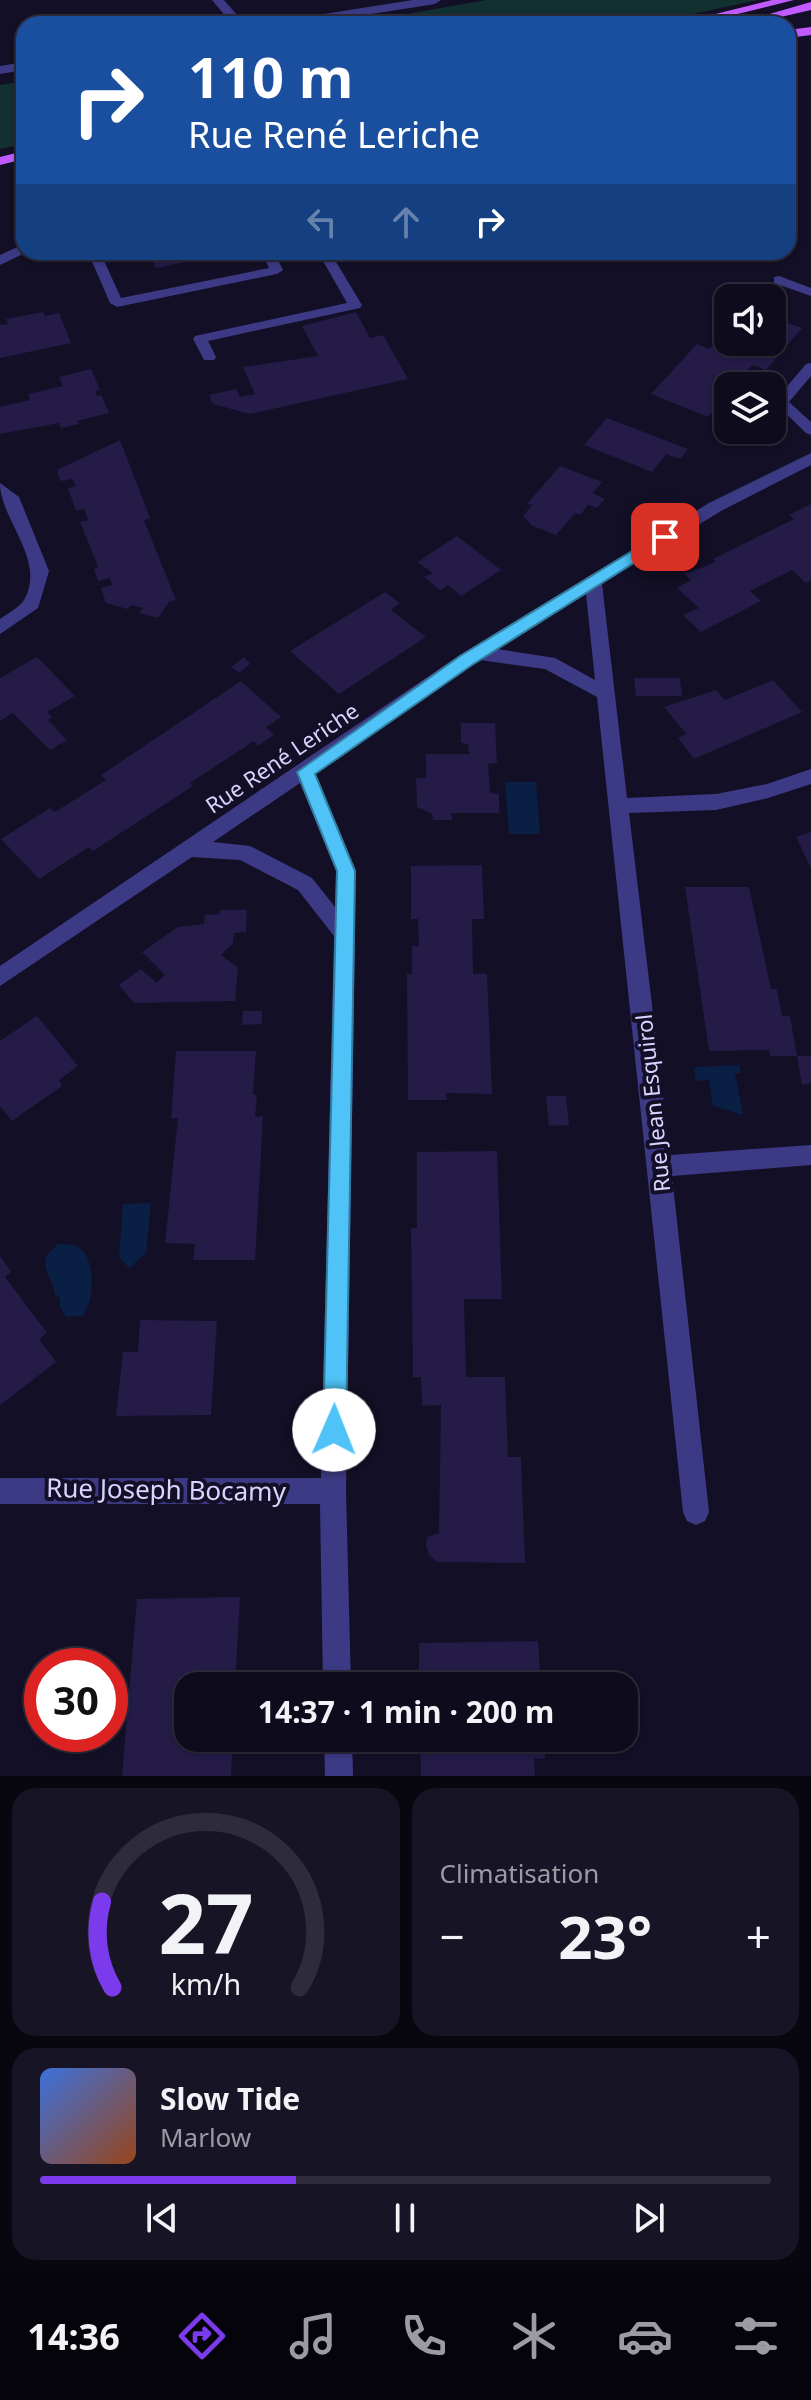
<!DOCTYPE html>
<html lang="fr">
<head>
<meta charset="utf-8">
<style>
  body { margin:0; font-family:"Noto Sans",sans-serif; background:#171425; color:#f1f3f6; height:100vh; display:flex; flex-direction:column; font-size:30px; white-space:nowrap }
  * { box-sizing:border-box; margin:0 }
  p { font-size:26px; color:#9b9ba3 }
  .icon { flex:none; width:44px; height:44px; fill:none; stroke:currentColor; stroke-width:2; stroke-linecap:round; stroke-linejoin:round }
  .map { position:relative; height:1776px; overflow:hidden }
  .side { display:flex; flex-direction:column; gap:12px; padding:12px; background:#08060f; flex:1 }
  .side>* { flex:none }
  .top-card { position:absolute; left:16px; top:16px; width:780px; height:244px; border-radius:24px; box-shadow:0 2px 6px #0004,0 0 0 2px #2e2b3b; background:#1a4fa0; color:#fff; overflow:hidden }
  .fabs { position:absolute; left:714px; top:284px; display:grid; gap:16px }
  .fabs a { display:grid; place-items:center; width:72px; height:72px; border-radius:16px; background:#0e0b1c; box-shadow:0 2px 6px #0004,0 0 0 2px #2e2b3b; font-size:40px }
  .speed { position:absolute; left:24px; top:1648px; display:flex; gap:16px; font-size:40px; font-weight:700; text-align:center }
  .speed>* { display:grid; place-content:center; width:104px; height:104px; border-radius:50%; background:#0e0b1c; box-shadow:0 2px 6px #0004,0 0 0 2px #2e2b3b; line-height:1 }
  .speed .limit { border:12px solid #d22; background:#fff; color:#111 }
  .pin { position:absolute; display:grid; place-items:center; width:68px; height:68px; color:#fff; margin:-34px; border-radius:16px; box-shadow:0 4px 12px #0006 }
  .me { position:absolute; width:88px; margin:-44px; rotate:1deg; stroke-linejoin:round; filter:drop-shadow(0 0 6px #0008) }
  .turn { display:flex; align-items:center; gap:28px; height:168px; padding:0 40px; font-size:36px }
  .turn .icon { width:104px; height:104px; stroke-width:2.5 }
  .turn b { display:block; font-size:56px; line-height:68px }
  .lanes { display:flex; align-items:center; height:76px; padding:0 40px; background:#0003; justify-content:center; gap:40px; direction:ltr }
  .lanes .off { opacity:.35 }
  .big { font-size:60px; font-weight:700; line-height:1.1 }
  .side .tile { flex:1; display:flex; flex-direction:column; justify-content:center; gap:12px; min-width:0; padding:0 28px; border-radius:24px; background:#171425 }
  .side .dial { align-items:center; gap:0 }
  .dial svg { height:208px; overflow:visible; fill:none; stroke:#2e2b3b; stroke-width:7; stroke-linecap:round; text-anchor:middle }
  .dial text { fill:#f1f3f6; stroke:none }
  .song { display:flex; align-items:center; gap:24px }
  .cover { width:96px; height:96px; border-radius:12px; background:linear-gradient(135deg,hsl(220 70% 55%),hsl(20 70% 35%)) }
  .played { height:8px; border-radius:4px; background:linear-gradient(90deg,#7c3aed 35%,#2e2b3b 35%) }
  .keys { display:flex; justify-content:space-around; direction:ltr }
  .heat { display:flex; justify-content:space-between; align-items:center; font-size:44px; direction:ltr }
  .side .tiles { flex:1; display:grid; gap:12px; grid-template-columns:1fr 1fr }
  .tile:last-child { grid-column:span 2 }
  .trip { position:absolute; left:174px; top:1672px; width:464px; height:80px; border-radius:24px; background:#0e0b1c; box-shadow:0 2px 6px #0004,0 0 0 2px #2e2b3b; font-weight:700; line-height:80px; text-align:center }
  .menu { display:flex; height:128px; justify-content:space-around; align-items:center; background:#06040b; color:#9b9ba3 }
  .menu .icon { width:56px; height:56px }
  .menu .current { color:#7c3aed }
  .menu b { font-size:36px; color:#f1f3f6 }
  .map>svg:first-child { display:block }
</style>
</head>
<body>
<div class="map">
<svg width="811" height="1776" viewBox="0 0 811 1776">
  <rect width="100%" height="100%" fill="#130f26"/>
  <g fill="#12302f">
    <polygon points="486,0 758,0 646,24 350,24"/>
    <polygon points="24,81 24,144 0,149 0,85"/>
  </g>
  <g fill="#0a1f44">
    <polygon points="505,782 536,782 540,834 509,834"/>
    <polygon points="739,1065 741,1073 735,1073 743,1115 713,1106 709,1080 696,1081 694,1067"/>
    <polygon points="151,1203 146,1253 129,1268 119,1257 123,1204"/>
    <path d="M58,1244c8,0 18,0 24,6 14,14 12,53 0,66l-16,1 -6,-10v-9l-5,-3c-1,-15 -13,-24 -9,-39z"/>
  </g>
  <g fill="#241b47">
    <polygon points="149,252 228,252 228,253 156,268"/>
    <polygon points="43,312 45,316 59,313 71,343 0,358 0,325 8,324 6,319"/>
    <polygon points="356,312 370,338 383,335 408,379 250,414 213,404 209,395 236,389 240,397 255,394 243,367 318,356 302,326"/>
    <polygon points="772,317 802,328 766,370 752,365 734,386 728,386 728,394 708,417 651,394 697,344 709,349 728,328 728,342 772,342"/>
    <polygon points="91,369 100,390 95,391 97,396 101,395 109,413 77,421 79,424 61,428 59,423 0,434 0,407 30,400 28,394 63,386 59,377"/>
    <polygon points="607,418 688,449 680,459 666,454 652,472 584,445"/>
    <polygon points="120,440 150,518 144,520 176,600 169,602 158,618 139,613 143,608 131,605 127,609 106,603 101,588 112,585 110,578 98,581 94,569 98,568 96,561 80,522 88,520 84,509 76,511 68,488 76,486 74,482 73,479 60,481 57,470"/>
    <polygon points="560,466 602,482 593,493 605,499 597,508 588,505 580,515 575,513 556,535 533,526 523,516 532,505 527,504"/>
    <polygon points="811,504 811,580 806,583 792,570 750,591 761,601 701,632 683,615 699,608 677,588 691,580 684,574 716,562 713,559 794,519 789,515"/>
    <polygon points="457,536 501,570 461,596 448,585 440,590 424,577 433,573 417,562"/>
    <polygon points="385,592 400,603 391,610 426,637 339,694 290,651"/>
    <polygon points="37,657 75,696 47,712 52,717 48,720 67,740 50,750 13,713 0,721 0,678"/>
    <polygon points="244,657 250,664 239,673 231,667"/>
    <polygon points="634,678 680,678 682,696 636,696"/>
    <polygon points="773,680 802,712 694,759 678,738 686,734 664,707 716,690 725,700"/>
    <polygon points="241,681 281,717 266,727 274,735 258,746 254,741 190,783 193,786 93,851 89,847 39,879 1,839 50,808 55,812 106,780 101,775"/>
    <polygon points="461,723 495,723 497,763 488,764 490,793 499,794 499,813 451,813 452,820 433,820 432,814 417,807 416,778 426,778 426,754 469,754 468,744 461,743"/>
    <polygon points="811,832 811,868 796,837"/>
    <polygon points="482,865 484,919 472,919 473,974 487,974 492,1094 446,1093 447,1100 408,1100 407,974 412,974 412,946 419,946 418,919 411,919 411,866"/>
    <polygon points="685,887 749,887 771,989 777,989 782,1016 790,1016 797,1056 811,1056 811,1083 802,1085 797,1056 770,1056 769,1050 709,1051"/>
    <polygon points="220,910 247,910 246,932 234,933 233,943 221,955 238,968 235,1001 134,1003 119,985 141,969 157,983 165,975 142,952 178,927 204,924 205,915 220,914"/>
    <polygon points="243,1011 262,1011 262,1024 242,1025"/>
    <polygon points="37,1016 78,1066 59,1080 62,1086 12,1121 0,1106 0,1041"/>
    <polygon points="176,1051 256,1051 253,1094 257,1095 255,1117 263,1116 255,1260 193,1260 195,1244 165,1243 178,1118 171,1118"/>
    <polygon points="546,1096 566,1096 569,1125 549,1126"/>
    <polygon points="497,1151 502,1299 464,1299 466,1377 505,1377 508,1457 521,1457 525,1563 438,1562 429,1555 426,1545 427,1537 439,1533 441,1405 422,1406 421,1377 413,1377 411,1228 417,1228 417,1152"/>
    <polygon points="0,1256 11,1272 5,1277 47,1333 39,1339 56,1362 0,1405"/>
    <polygon points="140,1320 217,1321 211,1415 116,1416 123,1352 138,1352"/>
    <polygon points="240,1597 235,1686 188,1686 188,1738 233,1738 231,1776 122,1776 137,1599"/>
    <polygon points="538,1641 541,1686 419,1686 419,1643"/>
    <polygon points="420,1738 544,1738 545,1759 534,1758 535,1776 421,1776"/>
  </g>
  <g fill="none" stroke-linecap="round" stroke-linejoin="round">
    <g fill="#3d3a85" fill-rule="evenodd">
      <polygon points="88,252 100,252 121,298 269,268 262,252 274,252 283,270 277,274 117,307 110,303"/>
      <polygon points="318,252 330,252 362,305 360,308 208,341 216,357 214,360 204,360 193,339 195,336 347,303"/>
      <polygon points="779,276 811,288 811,296 774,283 774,277"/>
      <polygon points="811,363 811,376 789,402 811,422 811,435 806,433 774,402 806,364"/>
    </g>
    <g fill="#3d3a85" fill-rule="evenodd">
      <polygon points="212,0 224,0 237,15 227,18"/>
      <polygon points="413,0 441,0 435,4 308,24 280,24 286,20"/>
      <polygon points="24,62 24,70 0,74 0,66"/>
      <polygon points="24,244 24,252 27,252 0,265 0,255"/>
      <path d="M811,453v12l-90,46 -119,73 25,214 89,-4 51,-10 44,-15v15l-43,14 -52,12 -87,3 41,342 141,-10v20l-139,11 37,336 -4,9 -9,4 -9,-4 -4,-9 -86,-815 -52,-28 -65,-9 -165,113 41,98 -10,620 5,195h-28l-3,-182h-320v-26h321l13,-542 -36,-46 -58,-30 -48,-3 -192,129v-20l460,-311 249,-152zM586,594l9,86 -40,-22 -58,-9zM300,783l36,88 -1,36 -23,-29 -62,-32 -37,-4z"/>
      <path d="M0,483l19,14 30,74 -11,37 -38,26v-15c7,-5 20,-12 24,-19 23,-40 -24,-80 -24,-117z"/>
      <polygon points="324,1738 352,1738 353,1776 325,1776"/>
    </g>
    <g fill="#c25bff" fill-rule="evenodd">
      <polygon points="772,0 794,0 697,24 675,24"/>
      <polygon points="811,2 811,10 772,19 766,15"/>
      <polygon points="811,27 811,35 788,38 788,30"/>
      <polygon points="24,151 24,159 0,165 0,157"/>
    </g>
  </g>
  <polygon fill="#4fc3f7" stroke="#337fa1" stroke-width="2" points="665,531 670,533 670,540 472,665 315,774 355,871 346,1430 342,1438 334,1441 326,1438 323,1430 337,871 297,772 460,656"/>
  <g text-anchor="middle" stroke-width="8" stroke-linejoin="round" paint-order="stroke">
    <g font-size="22" fill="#d9d4ff" stroke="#130f26">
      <text transform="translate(282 758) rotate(-34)" y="8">Rue René Leriche</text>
      <text transform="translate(653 1103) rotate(-96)" y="8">Rue Jean Esquirol</text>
    </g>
    <g font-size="26" fill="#d9d4ff" stroke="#130f26">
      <text transform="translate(166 1490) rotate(1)" y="9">Rue Joseph Bocamy</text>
    </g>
  </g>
</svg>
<div class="fabs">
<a><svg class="icon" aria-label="sound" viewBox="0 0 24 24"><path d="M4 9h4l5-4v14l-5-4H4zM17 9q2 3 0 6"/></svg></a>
<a><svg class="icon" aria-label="layers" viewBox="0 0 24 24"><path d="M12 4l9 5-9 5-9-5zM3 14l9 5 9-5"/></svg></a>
</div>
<div class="speed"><div class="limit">30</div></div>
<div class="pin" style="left:665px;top:537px;background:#d93025"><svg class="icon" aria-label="arrive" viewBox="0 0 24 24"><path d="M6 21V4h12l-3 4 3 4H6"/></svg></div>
<svg class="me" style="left:334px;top:1430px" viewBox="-20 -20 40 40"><circle r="19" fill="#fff"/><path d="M0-13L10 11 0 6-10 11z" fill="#4fc3f7"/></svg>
<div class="trip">14:37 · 1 min · 200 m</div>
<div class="top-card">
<div class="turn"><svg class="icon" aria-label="right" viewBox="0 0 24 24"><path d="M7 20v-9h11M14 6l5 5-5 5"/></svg><div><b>110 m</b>Rue René Leriche</div></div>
<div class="lanes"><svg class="icon off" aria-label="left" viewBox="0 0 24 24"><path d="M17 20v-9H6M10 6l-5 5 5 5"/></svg><svg class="icon off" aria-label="ahead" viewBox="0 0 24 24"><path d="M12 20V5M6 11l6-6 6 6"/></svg><svg class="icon" aria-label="right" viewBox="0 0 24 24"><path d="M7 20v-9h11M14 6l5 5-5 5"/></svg></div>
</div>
</div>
<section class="side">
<div class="tiles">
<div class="tile dial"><svg viewBox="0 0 100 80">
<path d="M14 69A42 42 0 1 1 86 69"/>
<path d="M14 69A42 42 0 0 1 10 36" stroke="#7c3aed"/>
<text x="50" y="56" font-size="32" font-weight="700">27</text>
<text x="50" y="72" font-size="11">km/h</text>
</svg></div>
<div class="tile"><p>Climatisation</p>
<div class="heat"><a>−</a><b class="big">23°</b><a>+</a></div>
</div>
<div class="tile">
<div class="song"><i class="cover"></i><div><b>Slow Tide</b><p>Marlow</p></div></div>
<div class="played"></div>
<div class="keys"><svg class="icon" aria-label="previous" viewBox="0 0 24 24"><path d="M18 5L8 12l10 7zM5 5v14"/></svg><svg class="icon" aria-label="pause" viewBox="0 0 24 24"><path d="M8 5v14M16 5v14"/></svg><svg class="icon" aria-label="next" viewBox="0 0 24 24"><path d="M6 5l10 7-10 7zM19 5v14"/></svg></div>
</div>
</div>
</section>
<nav class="menu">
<b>14:36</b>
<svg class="icon current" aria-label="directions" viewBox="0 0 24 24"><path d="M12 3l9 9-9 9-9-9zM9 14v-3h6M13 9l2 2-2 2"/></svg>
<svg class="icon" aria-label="music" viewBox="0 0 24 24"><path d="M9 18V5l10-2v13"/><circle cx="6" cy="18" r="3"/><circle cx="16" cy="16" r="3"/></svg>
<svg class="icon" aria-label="phone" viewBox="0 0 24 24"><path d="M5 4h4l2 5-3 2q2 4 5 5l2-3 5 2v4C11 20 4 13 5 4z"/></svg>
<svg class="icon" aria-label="climate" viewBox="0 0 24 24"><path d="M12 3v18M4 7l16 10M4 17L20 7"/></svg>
<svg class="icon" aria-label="car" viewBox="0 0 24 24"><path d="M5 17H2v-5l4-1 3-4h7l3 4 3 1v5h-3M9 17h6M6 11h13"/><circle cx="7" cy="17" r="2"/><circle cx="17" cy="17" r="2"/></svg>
<svg class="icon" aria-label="filters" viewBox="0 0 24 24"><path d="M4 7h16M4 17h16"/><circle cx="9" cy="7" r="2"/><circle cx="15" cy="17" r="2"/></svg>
</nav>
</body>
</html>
